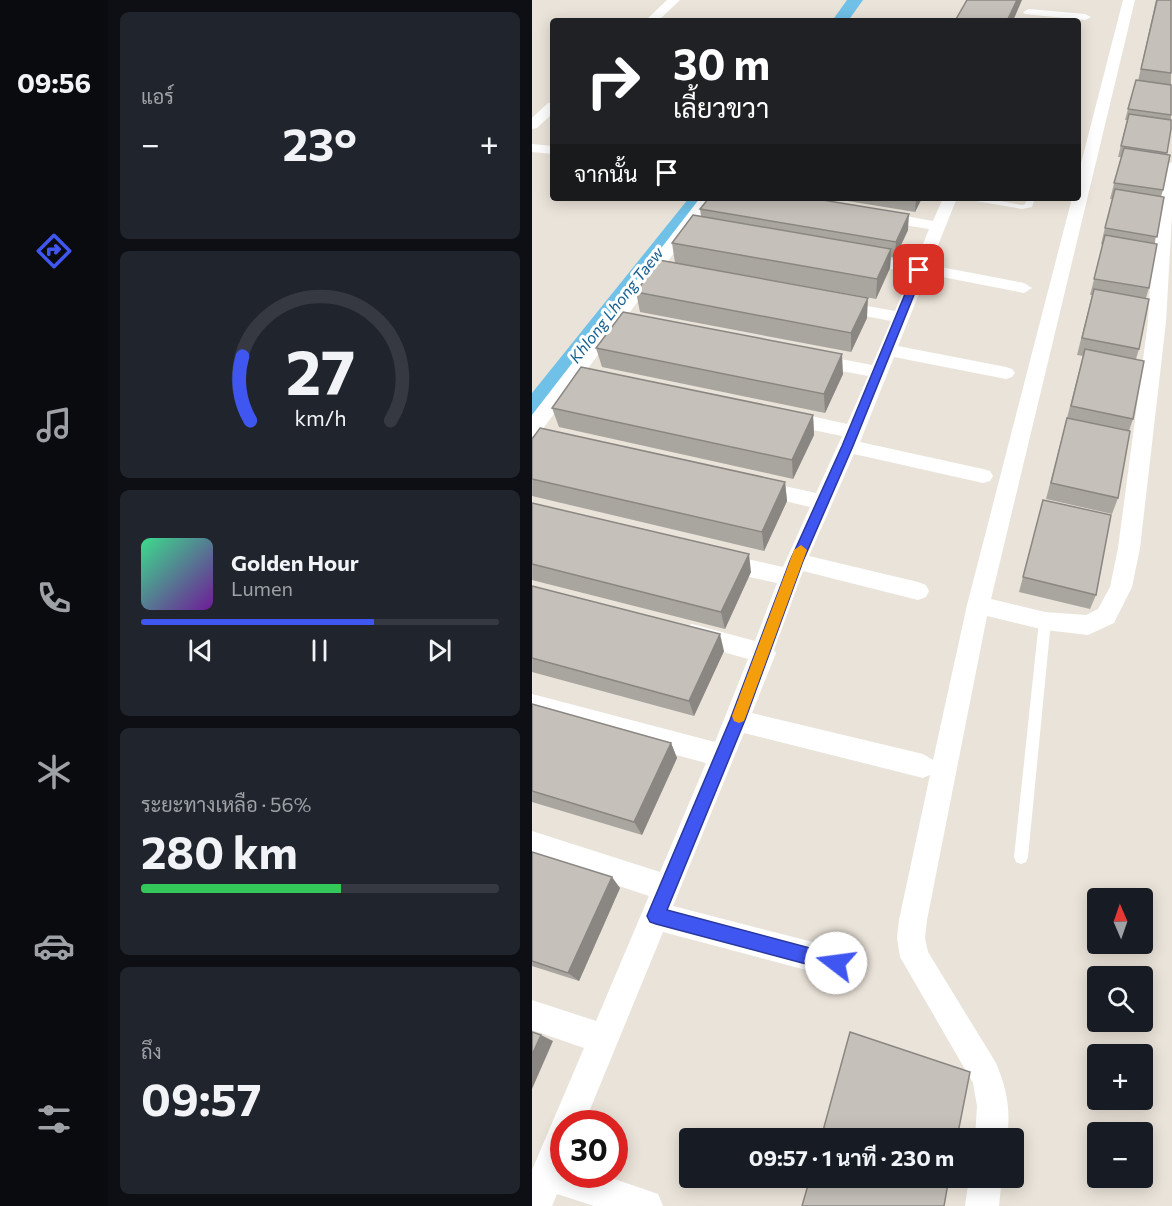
<!DOCTYPE html>
<html lang="th">
<head>
<meta charset="utf-8">
<style>
  body { margin:0; font-family:Commissioner,Sarabun,sans-serif; background:#20242c; color:#f1f3f6; height:100vh; display:flex; flex-direction:column; font-size:22px; white-space:nowrap }
  * { box-sizing:border-box; margin:0 }
  p { font-size:20px; color:#9ea1a6 }
  .icon { flex:none; width:33px; height:33px; fill:none; stroke:currentColor; stroke-width:2; stroke-linecap:round; stroke-linejoin:round }
  .map { position:relative; flex:1; overflow:hidden }
  .details { display:flex; flex-direction:column; gap:12px; padding:12px; background:#0d0f14; width:424px }
  .details>* { flex:none }
  .top-card { position:absolute; left:18px; top:18px; width:531px; height:183px; border-radius:6px; box-shadow:0 3px 15px #0003; background:#202124; color:#fff; overflow:hidden }
  .needle { width:39px; rotate:358deg }
  .fabs { position:absolute; left:555px; top:888px; display:grid; gap:12px }
  .fabs a { display:grid; place-items:center; width:66px; height:66px; border-radius:6px; background:#171b24; box-shadow:0 3px 15px #0003; font-size:30px }
  .speed { position:absolute; left:18px; top:1110px; display:flex; gap:12px; font-size:30px; font-weight:700; text-align:center }
  .speed>* { display:grid; place-content:center; width:78px; height:78px; border-radius:50%; background:#171b24; box-shadow:0 3px 15px #0003; line-height:1 }
  .speed .limit { border:9px solid #d22; background:#fff; color:#111 }
  .pin { position:absolute; display:grid; place-items:center; width:51px; height:51px; color:#fff; margin:-26px; border-radius:12px; box-shadow:0 3px 9px #0006 }
  .me { position:absolute; width:66px; margin:-33px; rotate:285deg; stroke-linejoin:round; filter:drop-shadow(0 0 4px #0008) }
  .turn { display:flex; align-items:center; gap:21px; height:126px; padding:0 24px; font-size:27px }
  .turn .icon { width:78px; height:78px; stroke-width:2.5 }
  .turn b { display:block; font-size:42px; line-height:51px }
  .then { display:flex; align-items:center; height:57px; padding:0 24px; background:#0003; gap:12px; font-size:22px }
  .big { font-size:45px; font-weight:700; line-height:1.1 }
  .details .tile { flex:1; display:flex; flex-direction:column; justify-content:center; gap:9px; min-width:0; padding:0 21px; border-radius:9px; background:#20242c }
  .details .dial { align-items:center; gap:0 }
  .dial svg { height:156px; overflow:visible; fill:none; stroke:#363941; stroke-width:7; stroke-linecap:round; text-anchor:middle }
  .dial text { fill:#f1f3f6; stroke:none }
  .song { display:flex; align-items:center; gap:18px }
  .cover { width:72px; height:72px; border-radius:9px; background:linear-gradient(135deg,hsl(150 70% 55%),hsl(280 70% 35%)) }
  .played { height:6px; border-radius:3px; background:linear-gradient(90deg,#3f56f1 65%,#363941 65%) }
  .keys { display:flex; justify-content:space-around; direction:ltr }
  .heat { display:flex; justify-content:space-between; align-items:center; font-size:33px; direction:ltr }
  .charge { height:9px; border-radius:4px; background:linear-gradient(90deg,#34c759 56%,#363941 0) }
  .trip { position:absolute; left:147px; top:1128px; width:345px; height:60px; border-radius:6px; background:#171b24; box-shadow:0 3px 15px #0003; font-weight:700; line-height:60px; text-align:center }
  main { display:flex; flex:1; min-height:0 }
  .tabs { display:flex; flex-direction:column; width:108px; justify-content:space-around; align-items:center; background:#090b0e; color:#9ea1a6 }
  .tabs .icon { width:42px; height:42px }
  .tabs .on { color:#3f56f1 }
  .tabs b { font-size:27px; color:#f1f3f6 }
  .map>svg:first-child { display:block }
</style>
</head>
<body>
<main>
<nav class="tabs">
<b>09:56</b>
<svg class="icon on" aria-label="directions" viewBox="0 0 24 24"><path d="M12 3l9 9-9 9-9-9zM9 14v-3h6M13 9l2 2-2 2"/></svg>
<svg class="icon" aria-label="music" viewBox="0 0 24 24"><path d="M9 18V5l10-2v13"/><circle cx="6" cy="18" r="3"/><circle cx="16" cy="16" r="3"/></svg>
<svg class="icon" aria-label="phone" viewBox="0 0 24 24"><path d="M5 4h4l2 5-3 2q2 4 5 5l2-3 5 2v4C11 20 4 13 5 4z"/></svg>
<svg class="icon" aria-label="climate" viewBox="0 0 24 24"><path d="M12 3v18M4 7l16 10M4 17L20 7"/></svg>
<svg class="icon" aria-label="car" viewBox="0 0 24 24"><path d="M5 17H2v-5l4-1 3-4h7l3 4 3 1v5h-3M9 17h6M6 11h13"/><circle cx="7" cy="17" r="2"/><circle cx="17" cy="17" r="2"/></svg>
<svg class="icon" aria-label="filters" viewBox="0 0 24 24"><path d="M4 7h16M4 17h16"/><circle cx="9" cy="7" r="2"/><circle cx="15" cy="17" r="2"/></svg>
</nav>
<section class="details">
<div class="tile"><p>แอร์</p>
<div class="heat"><a>−</a><b class="big">23°</b><a>+</a></div>
</div>
<div class="tile dial"><svg viewBox="0 0 100 80">
<path d="M14 69A42 42 0 1 1 86 69"/>
<path d="M14 69A42 42 0 0 1 10 36" stroke="#3f56f1"/>
<text x="50" y="56" font-size="32" font-weight="700">27</text>
<text x="50" y="72" font-size="11">km/h</text>
</svg></div>
<div class="tile">
<div class="song"><i class="cover"></i><div><b>Golden Hour</b><p>Lumen</p></div></div>
<div class="played"></div>
<div class="keys"><svg class="icon" aria-label="previous" viewBox="0 0 24 24"><path d="M18 5L8 12l10 7zM5 5v14"/></svg><svg class="icon" aria-label="pause" viewBox="0 0 24 24"><path d="M8 5v14M16 5v14"/></svg><svg class="icon" aria-label="next" viewBox="0 0 24 24"><path d="M6 5l10 7-10 7zM19 5v14"/></svg></div>
</div>
<div class="tile"><p>ระยะทางเหลือ · 56%</p><b class="big">280 km</b><div class="charge"></div></div>
<div class="tile"><p>ถึง</p><b class="big">09:57</b></div>
</section>
<div class="map">
<svg width="640" height="1206" viewBox="0 0 640 1206">
  <rect width="100%" height="100%" fill="#eae3d9"/>
  <g fill="none" stroke-linecap="round" stroke-linejoin="round">
    <g fill="#70c1e8" fill-rule="evenodd">
      <polygon points="315,0 331,0 316,21 300,21"/>
      <polygon points="157,198 178,198 9,417 0,420 0,393"/>
    </g>
    <g fill="#fff" fill-rule="evenodd">
      <polygon points="434,198 452,198 490,205 493,204 495,198 503,198 500,207 490,209 438,200"/>
      <polygon points="513,616 517,617 519,621 496,857 494,862 489,864 484,862 482,857 507,621 509,617"/>
    </g>
    <g fill="#fff" fill-rule="evenodd">
      <polygon points="135,0 148,0 126,21 113,21"/>
      <path d="M591,0h12l-144,599 54,13 41,3 12,-6 12,-22 8,-39 30,-226 5,-88 12,-68 7,-4v54l-6,106 -26,226 -8,39 -18,36 -26,12 -43,-5 -58,-14 -60,304 -2,18 3,14 68,111c11,26 15,48 11,75h-32l2,-32 -4,-23 -73,-126 -3,-19 2,-18 31,-145 -7,3 -179,-45 -71,173 163,42 10,5 5,10 -5,10 -10,5 -173,-46 -79,192h-20v50h36l58,20 5,12h-69l-37,-12 -5,12h-20v-36l52,-122 -52,-18v-30l64,21 53,-125 -117,-39v-26l128,41 46,-109 -174,-47v-22l183,48 33,-83 -64,-18 -4,-7 4,-7 8,-3 63,17 22,-58 -56,-12 -8,-3 -3,-6 3,-6 8,-3 62,14 27,-60 -59,-14 -3,-5 3,-5 7,-3 58,13 26,-57 -58,-12 -7,-2 -3,-5 3,-5 7,-2 63,14 21,-48 -53,-10 -6,-2 -3,-4 3,-4 6,-2 57,11 19,-44 -52,-10 -6,-1 -2,-4 2,-4 6,-1 56,10 16,-38 -55,-11 -2,-3 8,-5 53,10 14,-35 -51,-8 -8,-5 8,-5 55,10 10,-23h14l-27,67 94,18 8,5 -8,5 -97,-19 -29,72 108,21 6,2 3,4 -3,4 -6,2 -112,-22 -34,85 123,27 7,2 3,5 -3,5 -7,2 -129,-29 -45,102 109,26 8,3 3,6 -3,6 -8,3 -115,-29 -29,79 2,3 -24,60 171,41 10,6 34,-155 105,-407h6v-23z"/>
      <polygon points="497,9 553,14 559,17 553,20 493,14 491,12"/>
      <polygon points="21,102 21,113 5,128 0,129 0,118 16,103"/>
      <polygon points="0,144 21,146 21,154 0,152"/>
      <polygon points="168,198 183,198 7,434 0,436 0,415"/>
      <polygon points="437,1178 470,1178 467,1206 433,1206"/>
    </g>
  </g>
  <g fill="#a9a59f">
    <polygon points="624,0 639,0 639,129 634,154 631,190 629,197 617,288 614,298 607,349 604,359 601,419 597,431 586,498 580,514 514,499 551,356 545,355 560,295 558,295 571,245 569,244 580,199 578,199 589,157 586,157 595,120 593,120 604,80 606,81"/>
    <polygon points="297,198 390,198 383,212"/>
    <polygon points="168,209 376,230 363,258 359,257 358,268 344,299 143,263 140,243 169,216"/>
    <polygon points="104,292 335,318 319,352 108,312"/>
    <polygon points="64,348 311,374 293,413 70,367"/>
    <polygon points="20,408 281,415 282,435 261,479 27,427"/>
    <polygon points="0,439 253,482 255,501 232,551 0,496"/>
    <polygon points="511,500 564,595 558,609 487,592"/>
    <polygon points="0,503 219,572 193,629 0,580"/>
    <polygon points="0,586 192,651 162,716 0,672"/>
    <polygon points="0,704 139,743 145,758 110,835 0,802"/>
    <polygon points="0,852 88,888 47,981 0,966"/>
  </g>
  <g fill="#8a8682">
    <polygon points="485,0 490,0 481,21 475,21"/>
    <polygon points="384,198 390,198 383,212"/>
    <polygon points="377,214 376,230 363,258 364,242"/>
    <polygon points="359,249 358,268 344,299 345,279"/>
    <polygon points="336,298 335,318 319,352 319,333"/>
    <polygon points="310,354 311,374 293,413 292,394"/>
    <polygon points="281,415 282,435 261,479 260,460"/>
    <polygon points="253,482 255,501 232,551 230,532"/>
    <polygon points="217,554 219,572 193,629 189,612"/>
    <polygon points="188,634 192,651 162,716 157,701"/>
    <polygon points="139,743 145,758 110,835 102,822"/>
    <polygon points="80,877 88,888 47,981 36,973"/>
    <polygon points="9,1035 21,1041 0,1089 0,1055"/>
  </g>
  <g fill="#c5c0b9" stroke="#8a8682" stroke-width="1.5">
    <polygon points="435,0 485,0 475,21 423,21"/>
    <polygon points="625,0 639,0 639,73 609,69"/>
    <polygon points="604,80 639,85 639,115 596,109"/>
    <polygon points="597,114 639,120 639,129 635,153 589,146"/>
    <polygon points="592,148 638,155 631,190 582,183"/>
    <polygon points="583,189 632,197 625,237 573,228"/>
    <polygon points="177,198 278,198 377,214 364,242 168,209"/>
    <polygon points="161,215 359,249 345,279 140,243"/>
    <polygon points="573,235 625,244 617,288 562,279"/>
    <polygon points="127,260 336,298 319,333 104,292"/>
    <polygon points="562,289 617,299 607,349 550,338"/>
    <polygon points="91,312 310,354 292,394 64,348"/>
    <polygon points="553,349 612,361 601,419 539,406"/>
    <polygon points="49,367 281,415 260,460 20,408"/>
    <polygon points="535,418 598,431 586,498 519,483"/>
    <polygon points="8,428 253,482 230,532 0,479 0,439"/>
    <polygon points="511,500 579,515 564,595 491,577"/>
    <polygon points="0,503 217,554 189,612 0,564"/>
    <polygon points="0,586 188,634 157,701 0,658"/>
    <polygon points="0,704 139,743 102,822 0,791"/>
    <polygon points="0,852 80,877 36,973 0,961"/>
    <polygon points="0,1032 9,1035 0,1055"/>
    <polygon points="318,1032 438,1072 425,1138 289,1138"/>
    <polygon points="278,1178 417,1178 412,1206 270,1206"/>
  </g>
  <polygon fill="#3f56f1" stroke="#29389d" stroke-width="1.5" points="387,267 392,270 321,446 271,561 213,720 135,910 304,955 310,957 313,963 310,970 304,972 124,924 118,922 115,916 198,720 258,561 310,446 383,270"/>
  <polygon fill="#f59e0b" points="269,545 275,550 214,716 212,721 207,723 202,721 200,716 262,550"/>
  <g text-anchor="middle" stroke-width="6" stroke-linejoin="round" paint-order="stroke">
    <g font-size="16" font-style="italic" fill="#135e90" stroke="#fff">
      <text transform="translate(84 305) rotate(-52)" y="6">Khlong Lhong Taew</text>
    </g>
  </g>
</svg>
<div class="fabs">
<a><svg class="needle" viewBox="-14 -14 28 28"><path d="M0-13l5 13h-10z" fill="#e53935"/><path d="M0 13l5-13h-10z" fill="#9ea1a6"/></svg></a>
<a><svg class="icon" aria-label="search" viewBox="0 0 24 24"><circle cx="10" cy="10" r="6"/><path d="M15 15l6 6"/></svg></a>
<a>+</a>
<a>−</a>
</div>
<div class="speed"><div class="limit">30</div></div>
<div class="pin" style="left:387px;top:270px;background:#d93025"><svg class="icon" aria-label="arrive" viewBox="0 0 24 24"><path d="M6 21V4h12l-3 4 3 4H6"/></svg></div>
<svg class="me" style="left:304px;top:963px" viewBox="-20 -20 40 40"><circle r="19" fill="#fff"/><path d="M0-13L10 11 0 6-10 11z" fill="#3f56f1"/></svg>
<div class="trip">09:57 · 1 นาที · 230 m</div>
<div class="top-card">
<div class="turn"><svg class="icon" aria-label="right" viewBox="0 0 24 24"><path d="M7 20v-9h11M14 6l5 5-5 5"/></svg><div><b>30 m</b>เลี้ยวขวา</div></div>
<div class="then">จากนั้น<svg class="icon" aria-label="arrive" viewBox="0 0 24 24"><path d="M6 21V4h12l-3 4 3 4H6"/></svg></div>
</div>
</div>
</main>
</body>
</html>
